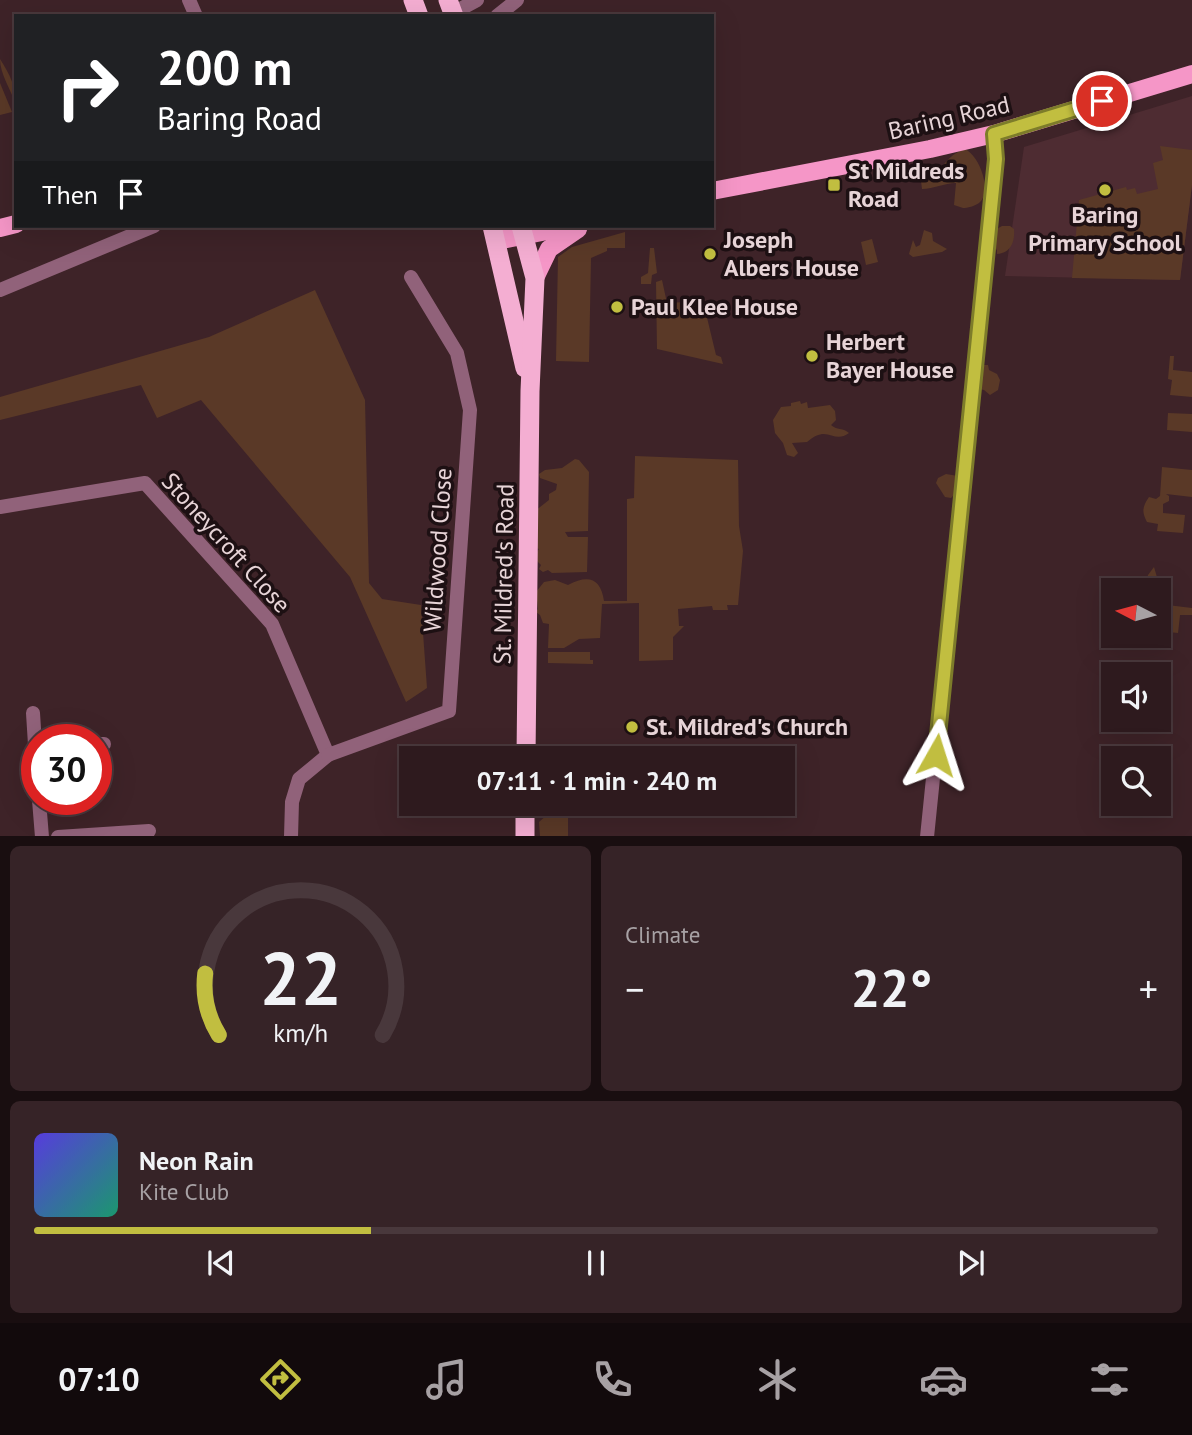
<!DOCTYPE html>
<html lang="en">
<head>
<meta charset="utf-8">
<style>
  body { margin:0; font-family:"PT Sans",sans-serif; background:#362327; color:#f1f3f6; height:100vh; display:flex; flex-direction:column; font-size:26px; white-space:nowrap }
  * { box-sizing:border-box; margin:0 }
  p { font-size:23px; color:#a7a1a4 }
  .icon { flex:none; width:38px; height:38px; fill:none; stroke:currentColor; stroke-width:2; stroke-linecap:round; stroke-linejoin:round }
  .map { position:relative; height:836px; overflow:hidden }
  .side { display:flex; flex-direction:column; gap:10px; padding:10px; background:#190e10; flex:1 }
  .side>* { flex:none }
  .guide { position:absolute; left:14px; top:14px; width:700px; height:214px; border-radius:0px; box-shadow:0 7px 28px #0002,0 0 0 2px #49383c; background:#202124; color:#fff; overflow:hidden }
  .needle { width:46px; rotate:276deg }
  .buttons { position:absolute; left:1101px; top:578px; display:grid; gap:14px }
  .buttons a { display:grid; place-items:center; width:70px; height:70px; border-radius:0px; background:#2e1a1e; box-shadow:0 7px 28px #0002,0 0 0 2px #49383c; font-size:35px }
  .speed { position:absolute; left:21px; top:724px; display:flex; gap:14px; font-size:35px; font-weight:700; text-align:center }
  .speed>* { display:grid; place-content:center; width:91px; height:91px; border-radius:50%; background:#2e1a1e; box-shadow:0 7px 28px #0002,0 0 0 2px #49383c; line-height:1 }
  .speed .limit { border:10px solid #d22; background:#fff; color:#111 }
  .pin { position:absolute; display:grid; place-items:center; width:60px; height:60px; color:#fff; margin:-30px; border:4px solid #fff; border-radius:50%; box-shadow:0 2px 7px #0007 }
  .me { position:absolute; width:77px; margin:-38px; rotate:6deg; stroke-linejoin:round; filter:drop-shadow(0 0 5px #0008) }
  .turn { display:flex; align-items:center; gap:24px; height:147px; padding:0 28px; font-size:32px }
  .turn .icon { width:91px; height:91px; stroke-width:2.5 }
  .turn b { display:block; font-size:49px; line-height:60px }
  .then { display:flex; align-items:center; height:66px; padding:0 28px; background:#0003; gap:14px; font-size:26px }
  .big { font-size:52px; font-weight:800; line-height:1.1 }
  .side .card { flex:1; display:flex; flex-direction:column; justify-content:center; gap:10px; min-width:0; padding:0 24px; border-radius:10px; background:#362327 }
  .side .dial { align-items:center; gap:0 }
  .dial svg { height:182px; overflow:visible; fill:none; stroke:#49383c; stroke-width:7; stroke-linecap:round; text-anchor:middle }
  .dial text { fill:#f1f3f6; stroke:none }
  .song { display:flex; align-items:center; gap:21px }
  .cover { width:84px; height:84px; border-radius:10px; background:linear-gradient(135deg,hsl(250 70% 55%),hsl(160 70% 35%)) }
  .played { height:7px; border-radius:4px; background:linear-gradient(90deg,#c1be40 30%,#49383c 30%) }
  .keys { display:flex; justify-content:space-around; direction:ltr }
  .heat { display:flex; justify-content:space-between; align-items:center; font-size:38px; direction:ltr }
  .side .tiles { flex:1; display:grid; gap:10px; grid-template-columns:1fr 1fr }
  .card:last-child { grid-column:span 2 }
  .trip { position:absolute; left:399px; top:746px; width:396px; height:70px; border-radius:0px; background:#2e1a1e; box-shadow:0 7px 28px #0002,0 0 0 2px #49383c; font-weight:800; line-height:70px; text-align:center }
  .tab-bar { display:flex; height:112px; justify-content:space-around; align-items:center; background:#120a0c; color:#a7a1a4 }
  .tab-bar .icon { width:49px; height:49px }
  .tab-bar .current { color:#c1be40 }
  .tab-bar b { font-size:32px; color:#f1f3f6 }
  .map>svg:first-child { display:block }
</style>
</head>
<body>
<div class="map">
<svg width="1192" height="837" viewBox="0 0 1192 837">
  <rect width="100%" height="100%" fill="#3e2328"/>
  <polygon fill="#4e2c32" points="1192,96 1192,185 1180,280 1005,276 1024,147"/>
  <g fill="#5a3927">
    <path d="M0,59c10,16 16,27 16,46 -5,-15 -16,-31 -16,-46z"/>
    <polygon points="0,83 12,112 0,115"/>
    <polygon points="1160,146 1192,150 1192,185 1180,280 1072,278 1079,200 1126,187 1127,190 1135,188 1137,194 1158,189 1153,163 1163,160"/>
    <path d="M965,149c15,7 28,44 14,54 -4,3 -12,5 -16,5l-9,-3 2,-22c-12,0 -22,6 -34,6l-1,-8 3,-4 -3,-1v-5l3,-2h11l3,4c7,-11 14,-20 27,-24z"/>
    <path d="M1002,226h8l4,3c1,11 -2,24 -17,25v-4l-4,-3 2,-17z"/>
    <polygon points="924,230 932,233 933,241 947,249 942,252 913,257 909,254 913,240 916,247 920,245"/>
    <polygon points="625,232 625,248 607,248 607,251 591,258 589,362 556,361 558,257 572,247"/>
    <polygon points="872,239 878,262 866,265 861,242"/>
    <polygon points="650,248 654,248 657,273 652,275 651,284 641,284 641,277 648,273"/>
    <polygon points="662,280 667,303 703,301 716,355 721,357 723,364 657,349 656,282"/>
    <polygon points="315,290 365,400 369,583 382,599 421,605 427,688 406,702 350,577 201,400 157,418 141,385 0,420 0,397 209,337"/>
    <polygon points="1170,356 1174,356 1173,370 1192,372 1192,397 1170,395 1172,380 1168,379"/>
    <polygon points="981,365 988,365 989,370 997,374 1000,380 998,390 990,395 984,390 978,389"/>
    <path d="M800,401l1,3 6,-2 1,6 22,-3 5,6 1,9 -5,5c5,5 13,3 18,8 -16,12 -21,-10 -42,9l-15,1 6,10 -4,4 -7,-2 -4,-12 -8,-10 -2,-13 8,-13 10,-1v-3z"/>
    <polygon points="1168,413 1192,414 1192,432 1167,430"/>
    <path d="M635,456l103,4 1,66 4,25 -5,54h-11l1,5h-15l-1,-4 -34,3 1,17h5l-11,11v23l-34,1v-58l-37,1 -2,34 -21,1 -15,9h-16l1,-24 -6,-1 -3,-8 -4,-3 2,-3 -2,-17 8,-10 11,-2 13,5c20,-11 33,-7 36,16h23v-102l7,-1z"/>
    <polygon points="575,459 579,460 589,472 588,531 565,532 568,537 588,537 587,572 552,573 548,570 543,572 539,569 541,565 537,561 537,552 539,549 536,548 535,511 549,500 549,494 556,490 557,484 540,478 539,474 545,470 562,468"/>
    <path d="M1162,467l30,3v27l-26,-3 3,2v5l-6,3v9l22,2 -2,18 -26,-2 1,-7 -11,-2c-6,-11 -4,-16 2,-25l7,2 4,-3z"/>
    <polygon points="946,474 958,476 956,493 951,498 945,497 936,483 938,478"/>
    <polygon points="1154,567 1159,584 1157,590 1154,583 1153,590 1137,590 1137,587 1145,584 1148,575"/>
    <polygon points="1159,604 1192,608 1192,615 1180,615 1178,633 1159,631"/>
    <polygon points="548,652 590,652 590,660 593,660 593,664 548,663"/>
    <polygon points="1142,667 1172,669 1170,688 1159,687 1158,674 1141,674"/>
    <polygon points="539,803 568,803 568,836 540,836 539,822 548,814 548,806 542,806"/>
  </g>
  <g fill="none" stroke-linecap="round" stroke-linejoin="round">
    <g stroke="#91627a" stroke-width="14">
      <polyline points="189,0 196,16"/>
      <polyline points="0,290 154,226"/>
      <polyline points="0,507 145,483 272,624 328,755 299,779 292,802 291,837"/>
      <polyline points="33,713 37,776"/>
      <polyline points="96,744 104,744"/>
      <polyline points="328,755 449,711 470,410 457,353 411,277"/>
      <polyline points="39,800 42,837"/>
      <polyline points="58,837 149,831"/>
      <polyline points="927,837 996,159 994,134"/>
    </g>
    <g stroke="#91627a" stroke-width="14">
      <polyline points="453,13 477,0"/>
      <polyline points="497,16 517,0"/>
    </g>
    <g stroke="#f596c7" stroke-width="18">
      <polyline points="712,191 930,149 994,134 1192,74"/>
      <polyline points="0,228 16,224"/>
      <polyline points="495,235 507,239 572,226"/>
      <polyline points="535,278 549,249 578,229"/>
    </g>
    <g stroke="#f4aed2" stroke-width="19">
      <polyline points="413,0 419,16"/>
      <polyline points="448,0 454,16"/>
      <polyline points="492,226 525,368"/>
      <polyline points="521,226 535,278 530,391 526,758"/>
      <polyline points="525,837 525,803"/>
    </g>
  </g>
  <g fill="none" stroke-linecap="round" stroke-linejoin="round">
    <g stroke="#7d7c2a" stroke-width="18">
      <polyline id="route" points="936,755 996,159 994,134 1102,101"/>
    </g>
    <use href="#route" stroke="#c1be40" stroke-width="12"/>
  </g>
  <g fill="#c1be40" stroke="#1d1013" stroke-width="2.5">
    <rect x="827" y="178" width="14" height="14" rx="3.5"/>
    <circle cx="1105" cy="190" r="7"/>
    <circle cx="710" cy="254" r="7"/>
    <circle cx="617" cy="307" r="7"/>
    <circle cx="812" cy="356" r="7"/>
    <circle cx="632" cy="727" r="7"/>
  </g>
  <g text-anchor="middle" stroke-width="7" stroke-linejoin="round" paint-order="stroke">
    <g font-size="24" fill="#e7d4d7" stroke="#1d1013">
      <text transform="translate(949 118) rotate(-13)" y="8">Baring Road</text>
      <text transform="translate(226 543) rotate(48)" y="8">Stoneycroft Close</text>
      <text transform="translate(438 550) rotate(-86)" y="8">Wildwood Close</text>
      <text transform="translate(504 574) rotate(-89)" y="8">St. Mildred's Road</text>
    </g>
    <g font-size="24" font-weight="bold" fill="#e7d4d7" stroke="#1d1013" text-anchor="start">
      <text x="848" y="179">St Mildreds<tspan x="848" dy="28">Road</tspan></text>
      <text x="1105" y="223" text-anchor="middle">Baring<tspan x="1105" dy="28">Primary School</tspan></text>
      <text x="724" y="248">Joseph<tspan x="724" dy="28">Albers House</tspan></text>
      <text x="631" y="315">Paul Klee House</text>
      <text x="826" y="350">Herbert<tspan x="826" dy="28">Bayer House</tspan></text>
      <text x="646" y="735">St. Mildred's Church</text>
    </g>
  </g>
</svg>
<div class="buttons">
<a><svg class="needle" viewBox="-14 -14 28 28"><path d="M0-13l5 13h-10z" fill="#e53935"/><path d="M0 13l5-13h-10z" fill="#a7a1a4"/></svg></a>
<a><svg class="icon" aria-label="sound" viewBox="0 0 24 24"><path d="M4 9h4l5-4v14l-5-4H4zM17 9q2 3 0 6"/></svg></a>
<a><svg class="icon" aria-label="search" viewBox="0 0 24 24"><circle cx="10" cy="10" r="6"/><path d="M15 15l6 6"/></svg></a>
</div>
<div class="speed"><div class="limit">30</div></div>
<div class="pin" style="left:1102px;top:101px;background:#d93025"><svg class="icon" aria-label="arrive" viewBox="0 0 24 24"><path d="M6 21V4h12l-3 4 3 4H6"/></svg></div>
<svg class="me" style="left:936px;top:755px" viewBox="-20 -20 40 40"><path d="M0-17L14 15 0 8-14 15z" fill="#c1be40" stroke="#fff" stroke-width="4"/></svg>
<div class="trip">07:11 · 1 min · 240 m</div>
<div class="guide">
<div class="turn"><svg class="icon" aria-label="right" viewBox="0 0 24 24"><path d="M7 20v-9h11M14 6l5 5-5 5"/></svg><div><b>200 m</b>Baring Road</div></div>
<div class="then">Then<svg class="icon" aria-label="arrive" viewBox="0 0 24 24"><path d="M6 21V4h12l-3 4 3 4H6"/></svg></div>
</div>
</div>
<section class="side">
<div class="tiles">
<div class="card dial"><svg viewBox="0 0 100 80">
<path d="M14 69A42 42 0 1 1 86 69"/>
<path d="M14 69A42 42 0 0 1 8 42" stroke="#c1be40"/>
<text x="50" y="56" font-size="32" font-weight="700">22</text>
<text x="50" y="72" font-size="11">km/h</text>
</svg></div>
<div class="card"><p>Climate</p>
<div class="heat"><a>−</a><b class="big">22°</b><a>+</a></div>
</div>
<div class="card">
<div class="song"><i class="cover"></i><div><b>Neon Rain</b><p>Kite Club</p></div></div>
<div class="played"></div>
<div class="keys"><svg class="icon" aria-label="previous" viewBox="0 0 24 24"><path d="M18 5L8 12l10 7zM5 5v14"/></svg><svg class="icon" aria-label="pause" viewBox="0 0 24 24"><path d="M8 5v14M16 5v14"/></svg><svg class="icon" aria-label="next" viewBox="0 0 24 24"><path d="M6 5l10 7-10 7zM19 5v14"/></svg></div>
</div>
</div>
</section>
<nav class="tab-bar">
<b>07:10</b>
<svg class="icon current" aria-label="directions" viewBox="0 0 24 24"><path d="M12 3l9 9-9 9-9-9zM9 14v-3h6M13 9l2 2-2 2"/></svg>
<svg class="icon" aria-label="music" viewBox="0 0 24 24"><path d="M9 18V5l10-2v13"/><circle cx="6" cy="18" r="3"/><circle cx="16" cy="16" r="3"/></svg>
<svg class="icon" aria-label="phone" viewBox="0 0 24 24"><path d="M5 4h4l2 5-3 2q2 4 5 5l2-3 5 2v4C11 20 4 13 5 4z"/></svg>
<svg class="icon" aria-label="climate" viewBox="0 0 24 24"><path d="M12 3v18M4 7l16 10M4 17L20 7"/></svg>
<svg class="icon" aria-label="car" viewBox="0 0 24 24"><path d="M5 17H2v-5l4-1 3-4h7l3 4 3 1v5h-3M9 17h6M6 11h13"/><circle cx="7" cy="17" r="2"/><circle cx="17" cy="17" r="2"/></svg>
<svg class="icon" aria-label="filters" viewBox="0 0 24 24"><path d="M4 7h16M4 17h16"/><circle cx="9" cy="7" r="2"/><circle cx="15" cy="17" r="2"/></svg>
</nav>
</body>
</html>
